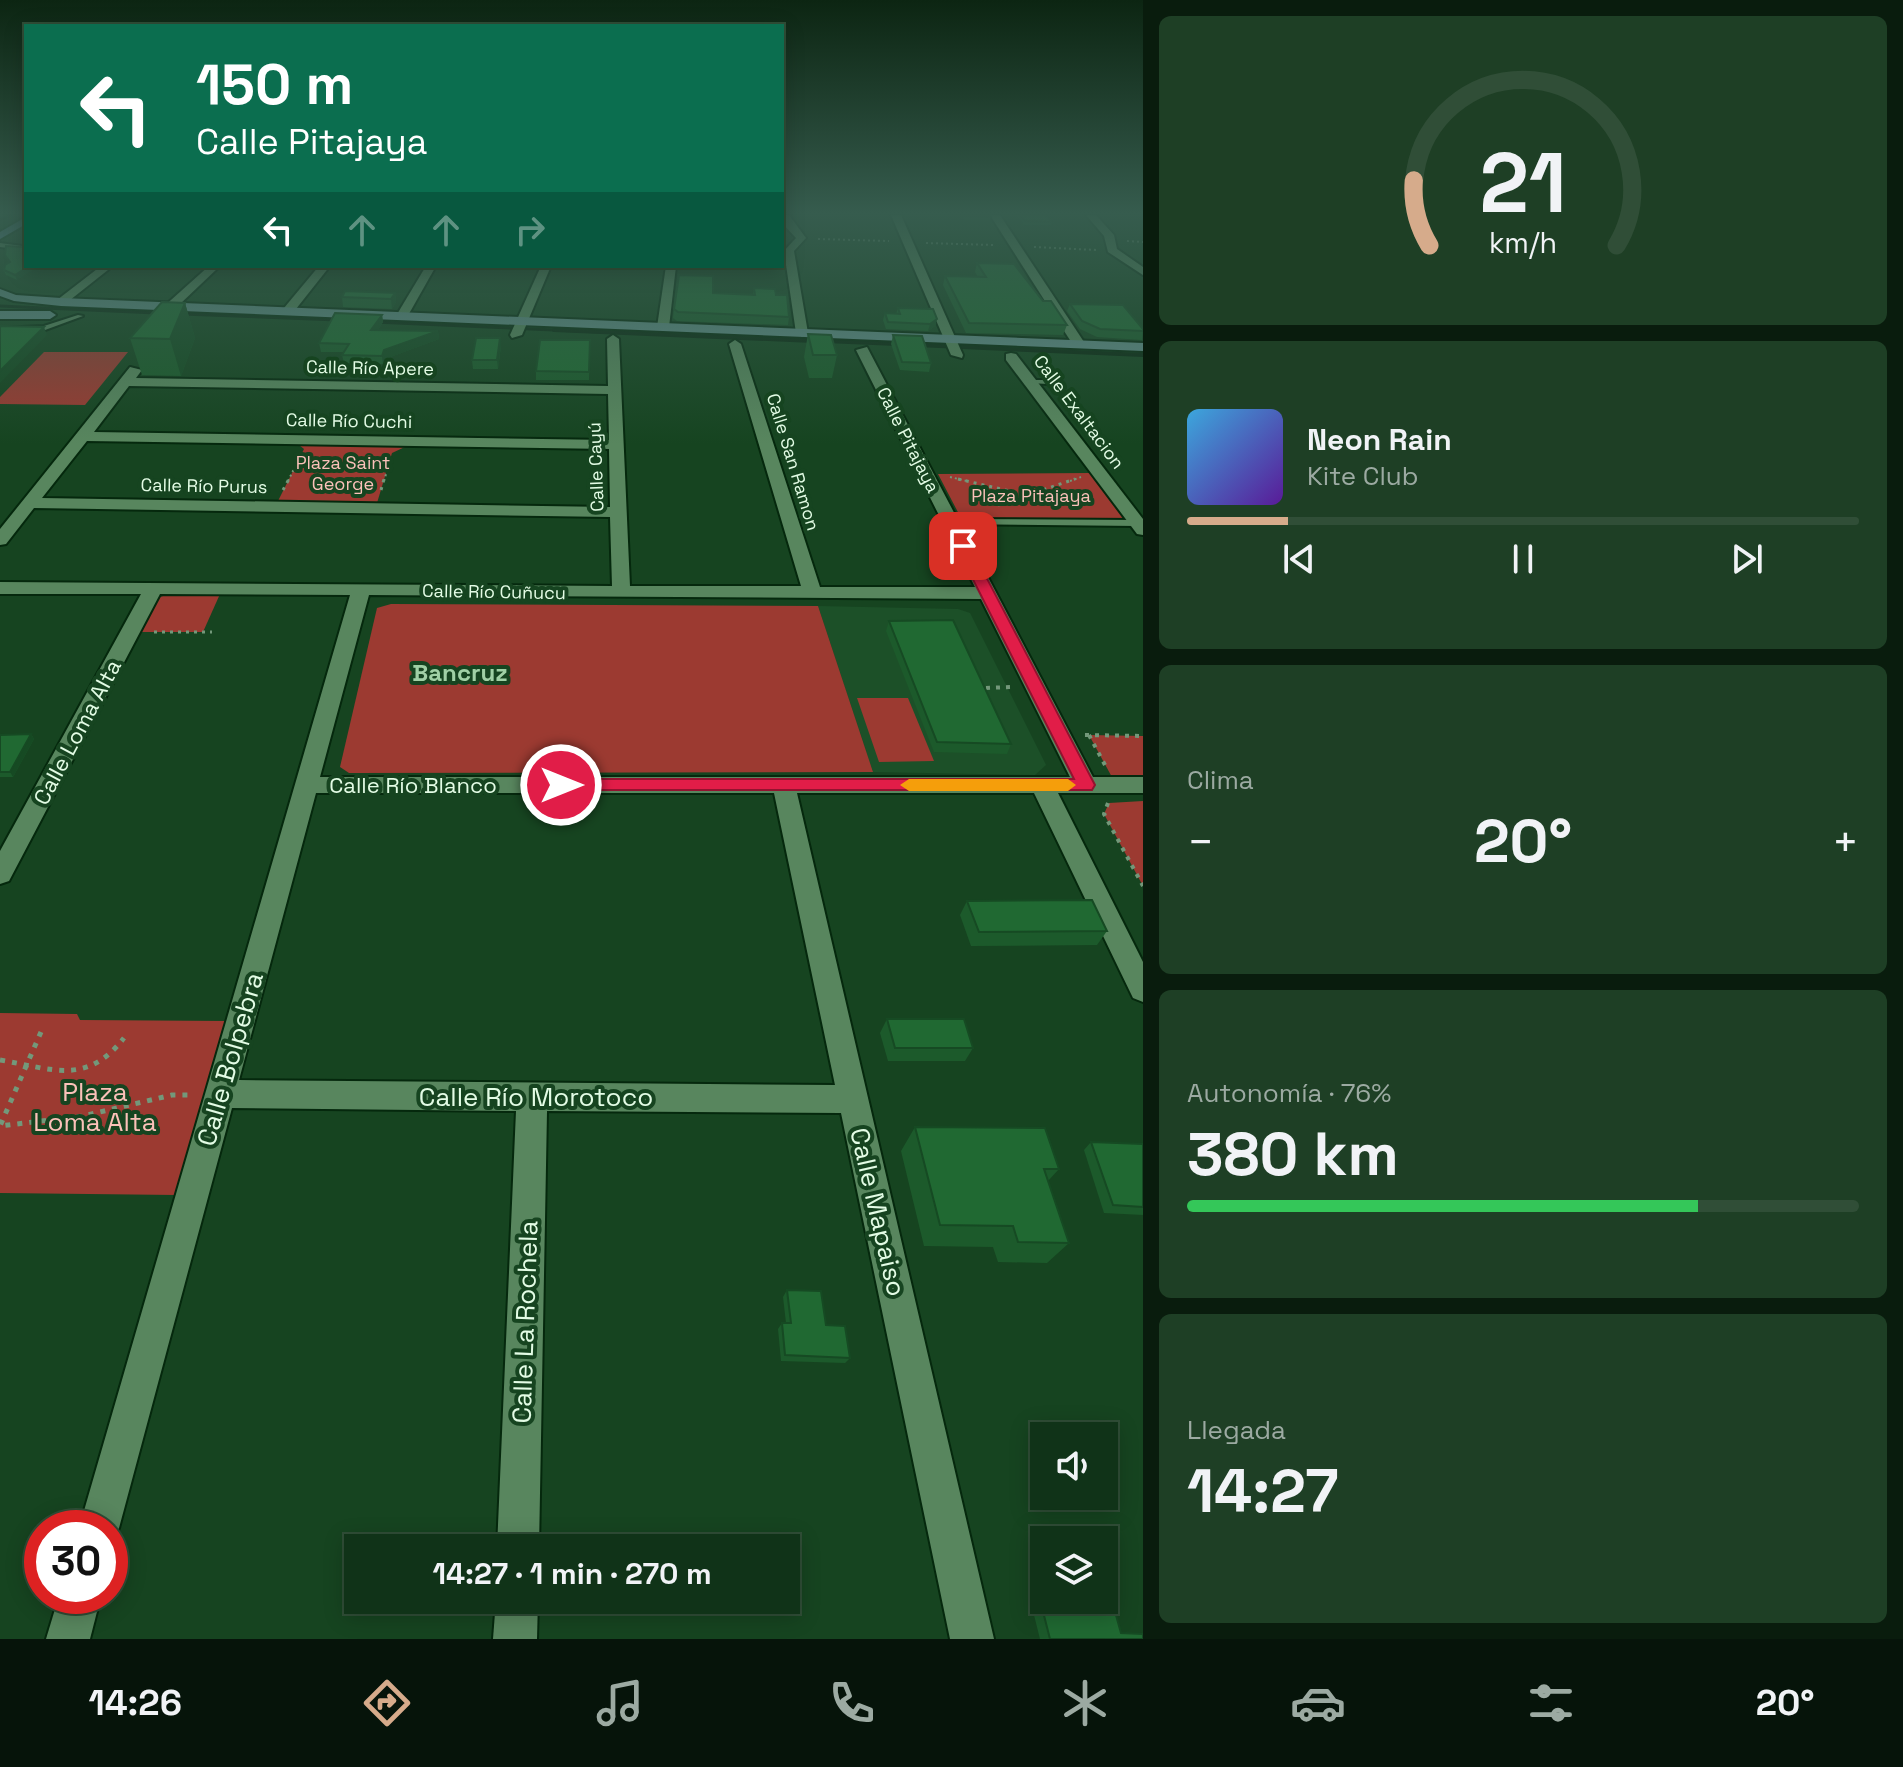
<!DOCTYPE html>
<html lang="es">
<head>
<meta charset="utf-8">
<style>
  body { margin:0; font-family:"Space Grotesk",sans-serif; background:#1e3f25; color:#f1f3f6; height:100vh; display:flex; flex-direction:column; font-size:30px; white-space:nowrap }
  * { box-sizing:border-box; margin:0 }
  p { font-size:26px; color:#9caaa2 }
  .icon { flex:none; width:44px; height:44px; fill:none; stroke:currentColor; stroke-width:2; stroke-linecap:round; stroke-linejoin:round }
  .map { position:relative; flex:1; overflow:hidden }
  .details { display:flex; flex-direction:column; gap:16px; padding:16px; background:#091c0d; width:760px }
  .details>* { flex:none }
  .top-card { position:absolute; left:24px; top:24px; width:760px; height:244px; border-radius:0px; box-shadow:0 4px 20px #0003,0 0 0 2px #304e37; background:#0b6e4f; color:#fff; overflow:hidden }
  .controls { position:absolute; left:1030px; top:1422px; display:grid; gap:16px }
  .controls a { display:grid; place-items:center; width:88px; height:88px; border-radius:0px; background:#103318; box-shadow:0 4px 20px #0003,0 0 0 2px #304e37; font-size:40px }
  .speed { position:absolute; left:24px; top:1510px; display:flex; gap:16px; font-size:40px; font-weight:700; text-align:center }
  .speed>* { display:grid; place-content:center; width:104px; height:104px; border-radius:50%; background:#103318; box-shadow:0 4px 20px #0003,0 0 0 2px #304e37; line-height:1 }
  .speed .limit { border:12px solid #d22; background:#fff; color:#111 }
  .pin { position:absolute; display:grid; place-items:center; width:68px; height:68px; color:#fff; margin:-34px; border-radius:16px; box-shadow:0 4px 12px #0006 }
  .me { position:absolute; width:88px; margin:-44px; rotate:90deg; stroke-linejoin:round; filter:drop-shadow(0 0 6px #0008) }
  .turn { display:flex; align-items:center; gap:28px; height:168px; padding:0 40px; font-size:36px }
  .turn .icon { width:104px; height:104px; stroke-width:2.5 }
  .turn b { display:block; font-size:56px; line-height:68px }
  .lanes { display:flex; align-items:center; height:76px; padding:0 40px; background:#0003; justify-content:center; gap:40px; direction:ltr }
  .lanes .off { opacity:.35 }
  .big { font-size:60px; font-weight:800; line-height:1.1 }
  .details .tile { flex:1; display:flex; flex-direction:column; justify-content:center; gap:12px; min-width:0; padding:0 28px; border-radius:12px; background:#1e3f25 }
  .details .dial { align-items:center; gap:0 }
  .dial svg { height:208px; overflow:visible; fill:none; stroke:#304e37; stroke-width:7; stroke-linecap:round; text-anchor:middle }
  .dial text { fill:#f1f3f6; stroke:none }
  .song { display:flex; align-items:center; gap:24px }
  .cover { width:96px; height:96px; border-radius:12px; background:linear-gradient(135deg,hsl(200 70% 55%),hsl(270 70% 35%)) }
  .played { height:8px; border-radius:4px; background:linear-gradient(90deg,#d6ab8b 15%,#304e37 15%) }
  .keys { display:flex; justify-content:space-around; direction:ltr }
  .heat { display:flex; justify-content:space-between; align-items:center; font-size:44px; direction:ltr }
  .charge { height:12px; border-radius:6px; background:linear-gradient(90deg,#34c759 76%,#304e37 0) }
  .trip { position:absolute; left:344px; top:1534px; width:456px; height:80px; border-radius:0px; background:#103318; box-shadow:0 4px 20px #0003,0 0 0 2px #304e37; font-weight:800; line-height:80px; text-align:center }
  .tabs { display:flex; height:128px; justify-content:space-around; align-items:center; background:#06140a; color:#9caaa2 }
  .tabs .icon { width:56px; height:56px }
  .tabs .selected { color:#d6ab8b }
  .tabs b { font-size:36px; color:#f1f3f6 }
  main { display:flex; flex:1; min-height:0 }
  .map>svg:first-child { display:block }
</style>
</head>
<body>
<main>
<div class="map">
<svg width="1143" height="1639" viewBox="0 0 1143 1639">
  <rect width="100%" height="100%" fill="#164420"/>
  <polygon fill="#1c5028" points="818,606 958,609 970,613 1046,765 1035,775 873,772"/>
  <g fill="#9c3a31">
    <polygon points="44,352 128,352 85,405 0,404 0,397"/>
    <polygon points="299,445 407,446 392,453 377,503 278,501 304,449"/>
    <polygon points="1091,473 1125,518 961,518 938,474"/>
    <polygon points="168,594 220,594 203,632 137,632 153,600"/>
    <polygon points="391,604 818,606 873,772 349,773 340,767 377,608"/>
    <polygon points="857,698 908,698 934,761 879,762"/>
    <polygon points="1089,735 1143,736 1143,780 1113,779"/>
    <polygon points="1143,801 1143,886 1104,814 1109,803"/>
    <polygon points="0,1013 77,1014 80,1020 226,1021 176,1195 0,1193"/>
  </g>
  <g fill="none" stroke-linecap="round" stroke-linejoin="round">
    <g stroke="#092710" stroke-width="3">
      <polyline points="0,220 10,215"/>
      <polyline points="0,306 156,313"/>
      <polyline points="182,314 338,320"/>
      <polyline points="374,322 600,332"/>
    </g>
    <g stroke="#092710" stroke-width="4">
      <polyline points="554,330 813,341"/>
      <polyline points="825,341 897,344"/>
      <polyline points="917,345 1143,355"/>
    </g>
    <g stroke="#05280d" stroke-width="4">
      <g id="service">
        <polygon points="0,243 22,246 25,248 22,250 0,247"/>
        <polygon points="78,315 83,316 45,330 0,332 0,328 44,326"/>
        <polygon points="1031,380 1048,380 1051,382 1048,384 1029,383 1029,381"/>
        <polygon points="951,519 1138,520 1142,523 1138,526 948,524 947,522"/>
      </g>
    </g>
    <g stroke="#05280d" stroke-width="4">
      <g id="minor">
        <polygon points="782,215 789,215 806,238 794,251 808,333 802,337 796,333 784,251 796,238 782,223"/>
        <polygon points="891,215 901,215 963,355 962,358 951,355"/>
        <polygon points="990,215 1000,215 1086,345 1085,348 1075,348"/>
        <polygon points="1086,215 1096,215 1114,235 1117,249 1143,267 1143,275 1108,252 1104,236"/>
        <polygon points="101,266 113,266 65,304 57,304 57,300"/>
        <polygon points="209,266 220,266 160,323 152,323 152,317"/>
        <polygon points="319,266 330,266 292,314 284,314 284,308"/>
        <polygon points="426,266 436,266 406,319 398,319 396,316"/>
        <polygon points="541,266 551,266 522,335 512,338 510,335"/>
        <polygon points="666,266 676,266 669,327 663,331 657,327"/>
        <path d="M613,335l6,4 11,247h171l-72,-242 6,-4 6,4 79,243h155l-119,-237 11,-3 226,430h50v16h-85l85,169v40l-10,-4 -99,-205h-237l197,846h-44l-109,-526 -294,-2 -8,437h-42l19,-437 -284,-3 -113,420 -9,16v-16h-31l271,-933 -190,-1 -151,287 -9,3v-33l141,-257h-141v-12l612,4 -2,-69 -576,-9 -28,36 -6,1v-16l130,-162 12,3 -6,8 472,8 -1,-47zM129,386l479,8 1,46 -515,-8zM87,441l522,8 1,58 -568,-9zM369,595l612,4 89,178h-750zM316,793h458l61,292 -596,-5z"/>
        <polygon points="1011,353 1016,354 1143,519 1143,535 1137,534 1006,360 1006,354"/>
        <polygon points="59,1596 101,1596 90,1639 46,1639"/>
        <polygon points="496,1600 538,1600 537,1639 493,1639"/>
      </g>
    </g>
    <g stroke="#05280d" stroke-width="4">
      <g id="secondary">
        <polygon points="0,289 16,295 61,298 1143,343 1143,351 61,306 14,301 0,296"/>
        <polygon points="0,311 50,311 56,315 50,319 0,319"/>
      </g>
    </g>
    <g stroke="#05280d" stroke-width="4">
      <polygon id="trunk" points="26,217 26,224 0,239 0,232"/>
    </g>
    <g stroke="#73987a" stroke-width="2" stroke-dasharray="2 3" stroke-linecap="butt">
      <polyline points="818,239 889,241"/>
      <polyline points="1127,241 1143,242"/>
      <polyline points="926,243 993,245"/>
      <polyline points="1034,247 1097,250"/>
      <polyline points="950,477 967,481"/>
      <polyline points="288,481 301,455"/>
      <polyline points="384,481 391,457"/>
      <polyline points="1070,481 1081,477"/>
    </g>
    <g stroke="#73987a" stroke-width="3" stroke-dasharray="3 5" stroke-linecap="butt">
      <polyline points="958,479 1070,505"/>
      <polyline points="283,490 289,479"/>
      <polyline points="381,490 384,479"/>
      <polyline points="998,505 1075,479"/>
      <polyline points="154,632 212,632"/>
    </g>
    <g stroke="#73987a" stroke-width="4" stroke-dasharray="4 6" stroke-linecap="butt">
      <polyline points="986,688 1011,687"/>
      <polyline points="1085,735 1143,736"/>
      <polyline points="1089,735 1105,765"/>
      <polyline points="1108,803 1104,814 1143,886"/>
    </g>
    <g stroke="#73987a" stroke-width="5" stroke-dasharray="5 7" stroke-linecap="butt">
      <polyline points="41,1032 0,1126 83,1116 172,1095 194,1095"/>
      <path d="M0,1060c53,9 86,26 124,-22"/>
    </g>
    <use href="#service" fill="#58865e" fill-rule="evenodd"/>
    <use href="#minor" fill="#58865e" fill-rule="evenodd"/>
    <use href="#secondary" fill="#638d89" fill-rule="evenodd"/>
    <use href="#trunk" fill="#7698d0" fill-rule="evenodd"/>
  </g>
  <g fill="#1c5a2b">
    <polygon points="961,215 990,215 991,217 990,220 964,220"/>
    <polygon points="1016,215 1046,215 1052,222 1051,225 1024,225"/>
    <polygon points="23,239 26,239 26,266 17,280 6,275 4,270 9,262 5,255 25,245"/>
    <polygon points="977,263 1043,301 1067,325 1063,335 966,333 943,285 945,276 978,277 975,272"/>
    <polygon points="754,288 776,295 789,317 788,325 677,321 673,318 674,309 713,293 753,295"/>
    <polygon points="395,293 396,302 392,309 343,307 342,297"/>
    <polygon points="185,303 195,338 181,376 142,375 130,338"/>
    <polygon points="1070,304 1143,329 1142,340 1097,337 1080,329 1067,311"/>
    <polygon points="898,308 937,319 935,326 928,331 886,329 883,320 885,313 896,314"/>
    <polygon points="382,315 383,322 378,330 438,331 439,339 385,359 383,364 344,363 342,355 344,352 321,352 319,343"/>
    <polygon points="808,334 837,355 832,378 809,378 804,357"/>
    <polygon points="893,335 931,363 929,372 900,370 891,344"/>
    <polygon points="590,340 589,380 536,380 536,371"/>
    <polygon points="501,346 498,369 473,369 472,360"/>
    <polygon points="889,621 1011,744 1007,754 934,752 886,631"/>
    <polygon points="31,734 34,739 13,777 0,777 0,735"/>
    <polygon points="967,901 1107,931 1097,945 971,946 960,915"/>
    <polygon points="887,1019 973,1048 965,1061 888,1061 880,1033"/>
    <polygon points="915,1127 1059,1169 1048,1181 1069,1243 1047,1263 998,1262 993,1247 924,1246 901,1151"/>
    <polygon points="1091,1142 1143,1144 1143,1215 1104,1213 1084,1150"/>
    <polygon points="787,1290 826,1325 850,1358 845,1363 781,1361 778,1329 782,1323 786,1323 783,1297"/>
    <polygon points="1037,1588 1121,1633 1143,1639 1040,1639 1028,1591"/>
  </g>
  <g fill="#164a23">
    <polygon points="29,266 39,266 17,280 15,275"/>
    <polygon points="395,293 396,302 392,309 391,299"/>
    <polygon points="185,303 195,338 181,376 170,339"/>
    <polygon points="382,315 383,322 373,338 371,330"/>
    <polygon points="937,319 935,326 928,331 930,324"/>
    <polygon points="44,327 47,335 0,383 0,371"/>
    <polygon points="438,331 439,339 385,359 383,364 382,356 384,350"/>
    <polygon points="500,338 501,346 498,369 497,360"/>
    <polygon points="31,734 34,739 13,777 10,772"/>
  </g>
  <g fill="#206932" stroke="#164a23" stroke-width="2">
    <polygon points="964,215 990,215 991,217 965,216"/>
    <polygon points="1020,215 1046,215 1052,222 1025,221"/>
    <polygon points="23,239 26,239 26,266 29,266 15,275 4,270 5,265 10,262 5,255 6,246 22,247 26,244"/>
    <polygon points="977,263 1014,264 1043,301 1051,301 1067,325 969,323 945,276 986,277"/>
    <polygon points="679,275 713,276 713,293 755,295 754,288 775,289 776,295 787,295 789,317 678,312 674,309"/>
    <polygon points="345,291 395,293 391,299 342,297"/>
    <polygon points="162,302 185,303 170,339 130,338"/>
    <polygon points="1070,304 1123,305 1143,329 1143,331 1100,329 1082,321"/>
    <polygon points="898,308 933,309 937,319 930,324 888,322 885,313 900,314"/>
    <polygon points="335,313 382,315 371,330 438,331 384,350 382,356 342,355 349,344 319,343"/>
    <polygon points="0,326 44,327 0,371"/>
    <polygon points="808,334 831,335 837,355 813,355"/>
    <polygon points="893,335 922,336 931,363 902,362"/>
    <polygon points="476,338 500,338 497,360 472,360"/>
    <polygon points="540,340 590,340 589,372 536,371"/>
    <polygon points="953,620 1011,744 937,742 889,621"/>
    <polygon points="31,734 10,772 0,772 0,735"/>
    <polygon points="1092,900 1107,931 979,932 967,901"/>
    <polygon points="887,1019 964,1019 973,1048 895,1048"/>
    <polygon points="915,1127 1045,1128 1059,1169 1044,1169 1069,1243 1018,1242 1013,1226 940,1225"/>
    <polygon points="1091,1142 1143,1144 1143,1207 1113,1205"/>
    <polygon points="787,1290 821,1291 826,1325 845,1326 850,1358 785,1355 782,1323 791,1323"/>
    <polygon points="1037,1588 1044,1589 1044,1600 1104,1600 1104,1590 1109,1590 1121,1633 1143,1634 1143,1639 1050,1639"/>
  </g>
  <linearGradient id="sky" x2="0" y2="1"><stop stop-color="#0c2512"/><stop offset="0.48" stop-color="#365c4e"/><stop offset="1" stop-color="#365c4e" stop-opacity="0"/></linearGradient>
  <rect width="1143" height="444" fill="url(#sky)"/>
  <polygon fill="#e11d48" stroke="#92132f" stroke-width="2" points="958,543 970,546 1095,785 1092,790 555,790 552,785 561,779 1074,779 956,546"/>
  <polygon fill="#f59e0b" points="909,779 1068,779 1076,785 1068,791 909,791 900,785"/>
  <g text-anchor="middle" stroke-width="8" stroke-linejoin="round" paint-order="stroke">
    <g font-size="18" fill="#e3fce5" stroke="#164420">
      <text transform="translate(370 368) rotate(1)" y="6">Calle Río Apere</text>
      <text transform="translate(1079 412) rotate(53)" y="6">Calle Exaltacion</text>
      <text transform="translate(349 421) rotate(1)" y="6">Calle Río Cuchi</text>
      <text transform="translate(908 440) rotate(63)" y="6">Calle Pitajaya</text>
      <text transform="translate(793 462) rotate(73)" y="6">Calle San Ramon</text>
      <text transform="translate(596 467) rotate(-92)" y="6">Calle Cayú</text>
      <text transform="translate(204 486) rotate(1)" y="6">Calle Río Purus</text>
      <text transform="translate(494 592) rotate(1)" y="6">Calle Río Cuñucu</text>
    </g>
    <g font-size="18" fill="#fbc1b9" stroke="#164420">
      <text x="343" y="469">Plaza Saint<tspan x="343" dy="21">George</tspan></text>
      <text x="1031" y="502">Plaza Pitajaya</text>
    </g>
    <g font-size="22" fill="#e3fce5" stroke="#164420">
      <text transform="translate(77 732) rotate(-62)" y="8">Calle Loma Alta</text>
      <text x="413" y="793">Calle Río Blanco</text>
    </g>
    <g font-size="24" font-weight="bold" fill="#a0d0a5" stroke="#164420">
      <text x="460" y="681">Bancruz</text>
    </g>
    <g font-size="26" fill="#e3fce5" stroke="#164420">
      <text transform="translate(230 1059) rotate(-74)" y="9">Calle Bolpebra</text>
      <text x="536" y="1106">Calle Río Morotoco</text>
      <text transform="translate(878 1212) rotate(77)" y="9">Calle Mapaiso</text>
      <text transform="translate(525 1322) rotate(-88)" y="9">Calle La Rochela</text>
    </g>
    <g font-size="26" fill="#fbc1b9" stroke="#164420">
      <text x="95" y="1101">Plaza<tspan x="95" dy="30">Loma Alta</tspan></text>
    </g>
  </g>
</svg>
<div class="controls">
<a><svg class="icon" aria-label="sound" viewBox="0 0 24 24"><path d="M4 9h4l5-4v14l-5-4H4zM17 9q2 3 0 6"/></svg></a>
<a><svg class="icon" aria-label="layers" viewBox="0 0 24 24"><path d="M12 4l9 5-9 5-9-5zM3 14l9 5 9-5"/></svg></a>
</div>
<div class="speed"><div class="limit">30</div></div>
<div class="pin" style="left:963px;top:546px;background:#d93025"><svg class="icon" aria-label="arrive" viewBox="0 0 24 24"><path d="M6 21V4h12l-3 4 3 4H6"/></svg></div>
<svg class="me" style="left:561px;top:785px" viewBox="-20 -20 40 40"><circle r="17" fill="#e11d48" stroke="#fff" stroke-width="3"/><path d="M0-11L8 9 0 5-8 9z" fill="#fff"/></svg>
<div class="trip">14:27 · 1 min · 270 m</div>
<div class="top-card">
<div class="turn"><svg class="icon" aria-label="left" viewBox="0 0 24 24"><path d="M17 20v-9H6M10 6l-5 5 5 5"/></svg><div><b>150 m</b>Calle Pitajaya</div></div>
<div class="lanes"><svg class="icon" aria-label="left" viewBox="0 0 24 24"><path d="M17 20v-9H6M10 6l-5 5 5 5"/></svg><svg class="icon off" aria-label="ahead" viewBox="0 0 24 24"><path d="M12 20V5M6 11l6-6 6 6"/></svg><svg class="icon off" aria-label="ahead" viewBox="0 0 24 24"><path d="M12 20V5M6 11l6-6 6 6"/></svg><svg class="icon off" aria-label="right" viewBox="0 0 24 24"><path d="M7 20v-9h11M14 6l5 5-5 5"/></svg></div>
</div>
</div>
<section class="details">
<div class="tile dial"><svg viewBox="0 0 100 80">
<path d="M14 69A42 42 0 1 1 86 69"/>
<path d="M14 69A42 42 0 0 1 8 44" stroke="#d6ab8b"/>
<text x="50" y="56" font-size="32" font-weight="700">21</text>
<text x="50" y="72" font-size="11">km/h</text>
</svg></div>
<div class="tile">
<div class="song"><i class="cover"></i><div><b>Neon Rain</b><p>Kite Club</p></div></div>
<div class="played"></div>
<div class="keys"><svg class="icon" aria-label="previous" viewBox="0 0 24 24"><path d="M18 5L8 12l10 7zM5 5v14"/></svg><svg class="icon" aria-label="pause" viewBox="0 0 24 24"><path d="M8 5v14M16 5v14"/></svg><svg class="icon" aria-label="next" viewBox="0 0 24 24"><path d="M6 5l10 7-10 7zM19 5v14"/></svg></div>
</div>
<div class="tile"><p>Clima</p>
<div class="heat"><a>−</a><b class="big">20°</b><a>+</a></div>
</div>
<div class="tile"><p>Autonomía · 76%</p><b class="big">380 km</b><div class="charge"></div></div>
<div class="tile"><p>Llegada</p><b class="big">14:27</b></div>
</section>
</main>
<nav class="tabs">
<b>14:26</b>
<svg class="icon selected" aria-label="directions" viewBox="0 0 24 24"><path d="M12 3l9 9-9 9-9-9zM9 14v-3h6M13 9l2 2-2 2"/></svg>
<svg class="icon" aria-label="music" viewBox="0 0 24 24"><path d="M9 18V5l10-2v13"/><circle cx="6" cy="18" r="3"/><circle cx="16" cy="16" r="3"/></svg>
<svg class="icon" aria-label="phone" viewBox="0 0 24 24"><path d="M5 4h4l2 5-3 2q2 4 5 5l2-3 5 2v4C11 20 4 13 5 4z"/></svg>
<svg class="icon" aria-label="climate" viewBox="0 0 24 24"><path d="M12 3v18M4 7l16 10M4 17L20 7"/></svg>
<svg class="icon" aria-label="car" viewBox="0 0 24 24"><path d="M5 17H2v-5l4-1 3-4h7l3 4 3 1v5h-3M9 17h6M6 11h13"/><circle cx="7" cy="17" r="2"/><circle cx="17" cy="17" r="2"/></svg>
<svg class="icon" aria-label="filters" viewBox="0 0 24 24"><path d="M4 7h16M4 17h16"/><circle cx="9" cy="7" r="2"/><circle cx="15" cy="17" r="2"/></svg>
<b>20°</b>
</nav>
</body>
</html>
